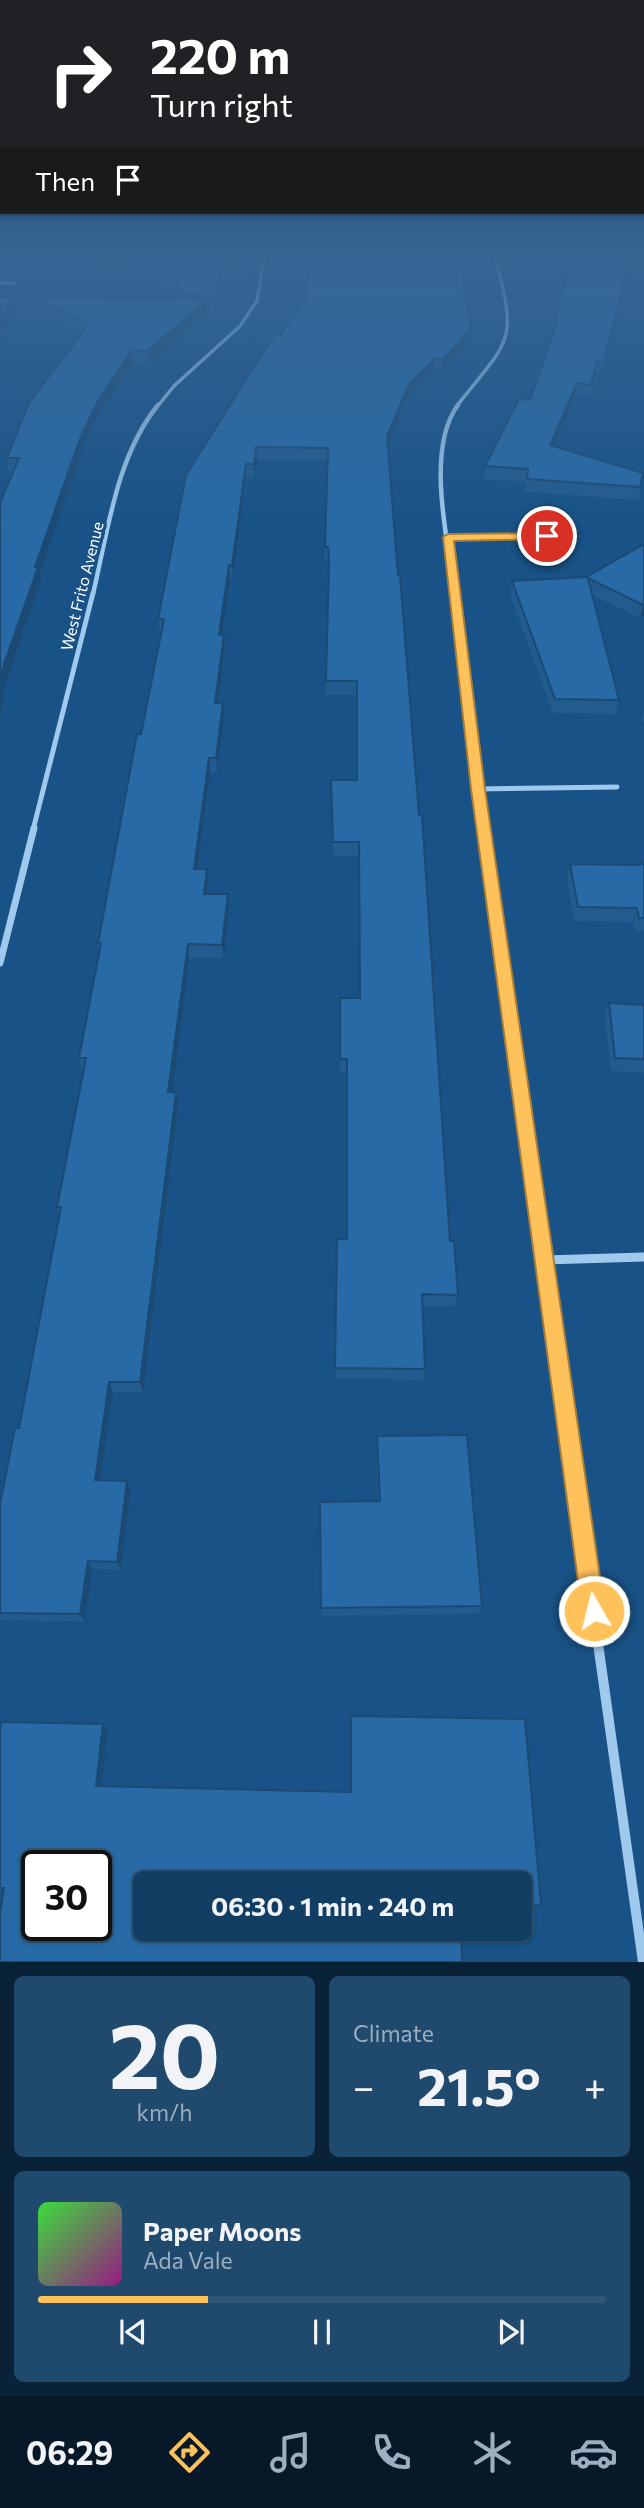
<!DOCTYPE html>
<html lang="en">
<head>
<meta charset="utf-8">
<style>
  body { margin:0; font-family:Commissioner,sans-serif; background:#1f496d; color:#f1f3f6; height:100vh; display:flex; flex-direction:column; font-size:26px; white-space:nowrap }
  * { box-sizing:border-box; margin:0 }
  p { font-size:23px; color:#9caebf }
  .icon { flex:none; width:38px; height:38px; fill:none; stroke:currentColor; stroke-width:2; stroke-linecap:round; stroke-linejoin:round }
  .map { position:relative; height:1962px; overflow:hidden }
  .sheet { display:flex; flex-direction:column; gap:14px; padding:14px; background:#0a2237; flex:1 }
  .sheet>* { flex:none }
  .hud { position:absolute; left:0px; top:0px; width:644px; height:214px; box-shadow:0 2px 5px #0004,0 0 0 2px #315778; background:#202124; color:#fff; overflow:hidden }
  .speed { position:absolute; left:21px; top:1850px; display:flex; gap:14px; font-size:35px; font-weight:700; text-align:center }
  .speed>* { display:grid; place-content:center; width:91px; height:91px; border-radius:50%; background:#123e64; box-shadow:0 2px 5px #0004,0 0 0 2px #315778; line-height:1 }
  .speed .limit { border:4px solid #111; border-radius:10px; background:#fff; color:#111 }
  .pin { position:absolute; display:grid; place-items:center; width:60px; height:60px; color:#fff; margin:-30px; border:4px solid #fff; border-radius:50%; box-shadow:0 2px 7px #0007 }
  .me { position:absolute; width:77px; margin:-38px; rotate:352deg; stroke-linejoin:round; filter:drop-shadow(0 0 5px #0008) }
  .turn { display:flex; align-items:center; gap:24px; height:147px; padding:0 35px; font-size:32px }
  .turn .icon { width:91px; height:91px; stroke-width:2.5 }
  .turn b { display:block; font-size:49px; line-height:60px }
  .then { display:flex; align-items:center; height:66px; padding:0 35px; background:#0003; gap:14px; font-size:26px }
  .big { font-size:52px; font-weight:700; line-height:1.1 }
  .sheet .tile { flex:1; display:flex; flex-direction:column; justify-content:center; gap:10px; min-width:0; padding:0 24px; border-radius:10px; background:#1f496d }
  .sheet .dial { align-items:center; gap:0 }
  .dial b { font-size:91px; line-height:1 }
  .song { display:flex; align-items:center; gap:21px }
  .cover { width:84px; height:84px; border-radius:10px; background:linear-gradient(135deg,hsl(120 70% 55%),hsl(310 70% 35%)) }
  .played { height:7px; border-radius:4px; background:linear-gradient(90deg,#ffc15a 30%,#315778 30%) }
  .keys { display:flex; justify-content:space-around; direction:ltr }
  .heat { display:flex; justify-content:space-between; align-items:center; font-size:38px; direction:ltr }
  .sheet .tiles { flex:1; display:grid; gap:14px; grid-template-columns:1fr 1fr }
  .tile:last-child { grid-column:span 2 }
  .trip { position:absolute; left:133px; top:1871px; width:399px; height:70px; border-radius:10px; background:#123e64; box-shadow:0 2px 5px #0004,0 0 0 2px #315778; font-weight:700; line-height:70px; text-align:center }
  .dock { display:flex; height:112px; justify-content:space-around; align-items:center; background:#071928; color:#9caebf }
  .dock .icon { width:49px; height:49px }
  .dock .current { color:#ffc15a }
  .dock b { font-size:32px; color:#f1f3f6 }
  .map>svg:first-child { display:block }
</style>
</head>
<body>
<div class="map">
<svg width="644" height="1962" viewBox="0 0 644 1962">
  <rect width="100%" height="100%" fill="#185286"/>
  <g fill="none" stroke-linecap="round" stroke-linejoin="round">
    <g stroke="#9fc9ed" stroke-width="3.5">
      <polyline points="0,283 14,283"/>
      <polyline points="157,407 174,386 240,326 257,301 264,257"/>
      <path d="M456,407c53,-68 63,-62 39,-150"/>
    </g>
    <g stroke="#9fc9ed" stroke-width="4.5">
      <polyline points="448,537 569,536"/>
      <path d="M93,594c15,-63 23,-137 65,-189"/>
      <path d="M455,594c-7,-52 -30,-145 3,-189"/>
    </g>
    <g stroke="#9fc9ed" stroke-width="5">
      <polyline points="454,593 484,830"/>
      <polyline points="478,789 617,787"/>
      <polyline points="33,830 93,593"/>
    </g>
    <g stroke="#9fc9ed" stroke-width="7">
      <polyline points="483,828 525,1125"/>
      <polyline points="0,963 34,828"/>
    </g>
    <g stroke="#9fc9ed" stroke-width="9">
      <polyline points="525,1124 578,1497"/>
      <polyline points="544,1260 644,1257"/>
    </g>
    <polyline stroke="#9fc9ed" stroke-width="10" points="577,1495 643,1962"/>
  </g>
  <g fill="#225b8e" fill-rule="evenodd">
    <polygon points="89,257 227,257 215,312 207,310 149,364 133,362 102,409 83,448 40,574 41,581 2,694 4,702 0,714 14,471 9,471 7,458 83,332 36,309 34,298 178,299 178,291 90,266"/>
    <polygon points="631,257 602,373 595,372 589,397 575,395 554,445 643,473 638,500 525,492 526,482 484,479 485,466 530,400 555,326 557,310"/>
    <polygon points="631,257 644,257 644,284"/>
    <polygon points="471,328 470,340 442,371 434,370 408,396 388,446 450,1241 458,1295 455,1306 422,1306 425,1369 423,1380 335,1378 337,1239 346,1239 347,1073 340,1072 340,998 359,998 359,856 333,856 331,780 357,780 357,695 326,695 329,573 328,560 325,560 325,547 328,460 257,460 255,477 246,477 233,579 230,579 222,635 224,635 225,649 218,703 224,717 217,772 210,772 198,869 207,869 208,883 207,894 228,894 229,908 224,958 189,958 172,1093 178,1106 143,1393 113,1392 100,1480 131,1490 121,1570 92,1569 85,1622 0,1620 0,1504 19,1428 60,1213 57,1207 83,1072 82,1072 79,1058 100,952 98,943 162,633 160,633 158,619 186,475"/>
    <polygon points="644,544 644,616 640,618 592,595 619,700 616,714 553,713 510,594 512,581 586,577"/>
    <polygon points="644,709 644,722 641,720"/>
    <polygon points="644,863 644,931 635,931 632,922 574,921 567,878 570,864 639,865"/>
    <polygon points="609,1003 644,1005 644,1073 611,1071 605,1016"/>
    <polygon points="377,1436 482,1606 479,1614 321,1616 320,1502 378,1501 376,1446"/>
    <path d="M351,1716l174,3 16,186 -6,1h-15v-23h-375v45h316l1,34h-462v-48l4,-24h-4v-160l1,-8 102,2 5,5 -7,57 249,6zM37,1866h59v59h-59z"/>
  </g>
  <g fill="#1b4a74">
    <polygon points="224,257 227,257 215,312 214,301"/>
    <polygon points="630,257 631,257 602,373 604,361"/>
    <polygon points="13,297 15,309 0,337 0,321"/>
    <polygon points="206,299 207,310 149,364 147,352"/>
    <polygon points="471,328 470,340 442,371 443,359"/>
    <polygon points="132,350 133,362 102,409 83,448 40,574 41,581 2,694 4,702 0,714 0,676 35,567 81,436 100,397"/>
    <polygon points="435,358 434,370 408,396 387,449 387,436 409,384"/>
    <polygon points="577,383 575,395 549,457 550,445"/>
    <polygon points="256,447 257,460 255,477 254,464"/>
    <polygon points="246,464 246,477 233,579 232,566"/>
    <polygon points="229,565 230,579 220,649 219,635"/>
    <polygon points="644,604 644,616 640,618 643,605"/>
    <polygon points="224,635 225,649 216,717 215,703"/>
    <polygon points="223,703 224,717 217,772 216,758"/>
    <polygon points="209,758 210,772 196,883 194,869"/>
    <polygon points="207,869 208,883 206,907 204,894"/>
    <polygon points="228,894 229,908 224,958 222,945"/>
    <polygon points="188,944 189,958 171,1106 168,1092"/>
    <polygon points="176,1093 178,1106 143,1393 140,1382"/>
    <polygon points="109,1382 113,1392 99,1489 95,1480"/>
    <polygon points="127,1481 131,1490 121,1570 117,1562"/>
    <polygon points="88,1561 92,1569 85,1622 80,1614"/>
    <polygon points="103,1724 108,1729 101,1790 96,1786"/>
  </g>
  <g fill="#276aa5" stroke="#1b4a74" stroke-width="2" fill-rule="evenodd">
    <polygon points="94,257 224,257 214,301 178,290 179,281"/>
    <polygon points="309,257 459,257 471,328 443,359 435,358 409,384 387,436 398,575 400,575 419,815 422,815 450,1241 454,1241 458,1295 422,1294 425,1369 335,1368 337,1239 347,1239 347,1059 340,1059 340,998 360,998 359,842 333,842 331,780 357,780 357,681 326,681 329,562 328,547 325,547 328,448 256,447 254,464 246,464 232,566 229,565 219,635 224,635 215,703 223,703 216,758 209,758 194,869 207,869 204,894 228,894 222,945 188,944 168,1092 176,1093 140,1382 109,1382 95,1480 127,1481 117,1562 88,1561 80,1614 0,1613 0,1504 15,1428 19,1428 61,1207 57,1207 86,1058 79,1058 101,943 98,943 137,734 141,734 164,619 158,619 186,475 274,335 281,335 307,296"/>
    <polygon points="572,257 630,257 604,361 597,360 591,385 577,383 550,445 643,473 640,487 527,479 528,469 485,466 519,399 530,400 557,321 557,310"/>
    <polygon points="638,257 644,257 644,269"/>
    <polygon points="0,297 13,297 0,321"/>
    <polygon points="34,298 206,299 147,352 132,350 100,397 81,436 35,567 38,567 0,676 0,503 19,458 7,458 29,403 89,324"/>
    <polygon points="644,544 644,604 643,605 588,578 619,700 555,699 512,581 586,577"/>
    <polygon points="644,863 644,918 639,918 637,908 578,907 570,864 639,865"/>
    <polygon points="609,1003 644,1005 644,1059 615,1058"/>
    <polygon points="467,1435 482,1606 321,1608 320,1502 380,1501 377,1436"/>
    <path d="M351,1716l174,3 16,186 -21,-1v-21h-375v45h316l1,34h-462v-48l4,-26h-4v-158l1,-8 102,2 -7,62 255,6zM37,1866h59v59h-59z"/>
  </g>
  <linearGradient id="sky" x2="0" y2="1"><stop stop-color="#0d2d4a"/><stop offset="0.48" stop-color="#376695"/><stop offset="1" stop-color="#376695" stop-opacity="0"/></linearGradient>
  <rect width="644" height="532" fill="url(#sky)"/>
  <polygon fill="#ffc15a" stroke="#a67d3a" stroke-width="2" points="547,533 551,534 551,539 454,541 485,789 605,1611 602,1620 594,1623 585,1620 582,1611 471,789 443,537 448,534"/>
  <g text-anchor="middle" stroke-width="7" stroke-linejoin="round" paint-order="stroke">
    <g font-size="16" fill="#fff" stroke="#185286">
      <text transform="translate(82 586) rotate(-76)" y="6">West Frito Avenue</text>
    </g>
  </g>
</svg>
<div class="speed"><div class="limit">30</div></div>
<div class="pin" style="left:547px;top:536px;background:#d93025"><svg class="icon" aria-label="arrive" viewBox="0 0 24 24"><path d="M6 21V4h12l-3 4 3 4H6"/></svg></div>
<svg class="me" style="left:594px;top:1611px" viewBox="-20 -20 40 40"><circle r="17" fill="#ffc15a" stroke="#fff" stroke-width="3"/><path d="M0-11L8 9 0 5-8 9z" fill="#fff"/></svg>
<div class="trip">06:30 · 1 min · 240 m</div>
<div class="hud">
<div class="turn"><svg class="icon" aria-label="right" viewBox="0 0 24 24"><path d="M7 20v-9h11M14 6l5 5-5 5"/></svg><div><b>220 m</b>Turn right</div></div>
<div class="then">Then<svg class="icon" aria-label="arrive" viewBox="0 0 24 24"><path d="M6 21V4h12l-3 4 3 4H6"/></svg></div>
</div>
</div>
<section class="sheet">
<div class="tiles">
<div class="tile dial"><b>20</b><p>km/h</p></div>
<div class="tile"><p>Climate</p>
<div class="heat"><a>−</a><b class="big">21.5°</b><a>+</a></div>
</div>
<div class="tile">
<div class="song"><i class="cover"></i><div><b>Paper Moons</b><p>Ada Vale</p></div></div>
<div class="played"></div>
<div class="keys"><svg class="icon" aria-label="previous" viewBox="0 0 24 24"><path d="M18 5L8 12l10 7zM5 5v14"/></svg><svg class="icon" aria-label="pause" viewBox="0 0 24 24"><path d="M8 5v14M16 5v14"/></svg><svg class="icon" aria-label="next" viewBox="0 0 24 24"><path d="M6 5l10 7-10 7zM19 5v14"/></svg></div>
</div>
</div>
</section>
<nav class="dock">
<b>06:29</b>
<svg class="icon current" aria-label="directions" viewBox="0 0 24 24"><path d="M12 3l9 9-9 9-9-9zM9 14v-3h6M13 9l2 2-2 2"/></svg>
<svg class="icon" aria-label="music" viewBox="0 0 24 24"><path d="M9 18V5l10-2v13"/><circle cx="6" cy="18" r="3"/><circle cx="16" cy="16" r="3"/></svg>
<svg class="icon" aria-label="phone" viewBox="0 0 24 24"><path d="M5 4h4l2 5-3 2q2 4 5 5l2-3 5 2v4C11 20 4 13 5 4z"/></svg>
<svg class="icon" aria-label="climate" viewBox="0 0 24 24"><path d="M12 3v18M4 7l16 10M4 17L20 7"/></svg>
<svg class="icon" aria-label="car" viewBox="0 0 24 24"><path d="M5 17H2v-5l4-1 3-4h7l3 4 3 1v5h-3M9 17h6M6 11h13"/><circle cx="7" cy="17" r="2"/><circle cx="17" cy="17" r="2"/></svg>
</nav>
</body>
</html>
